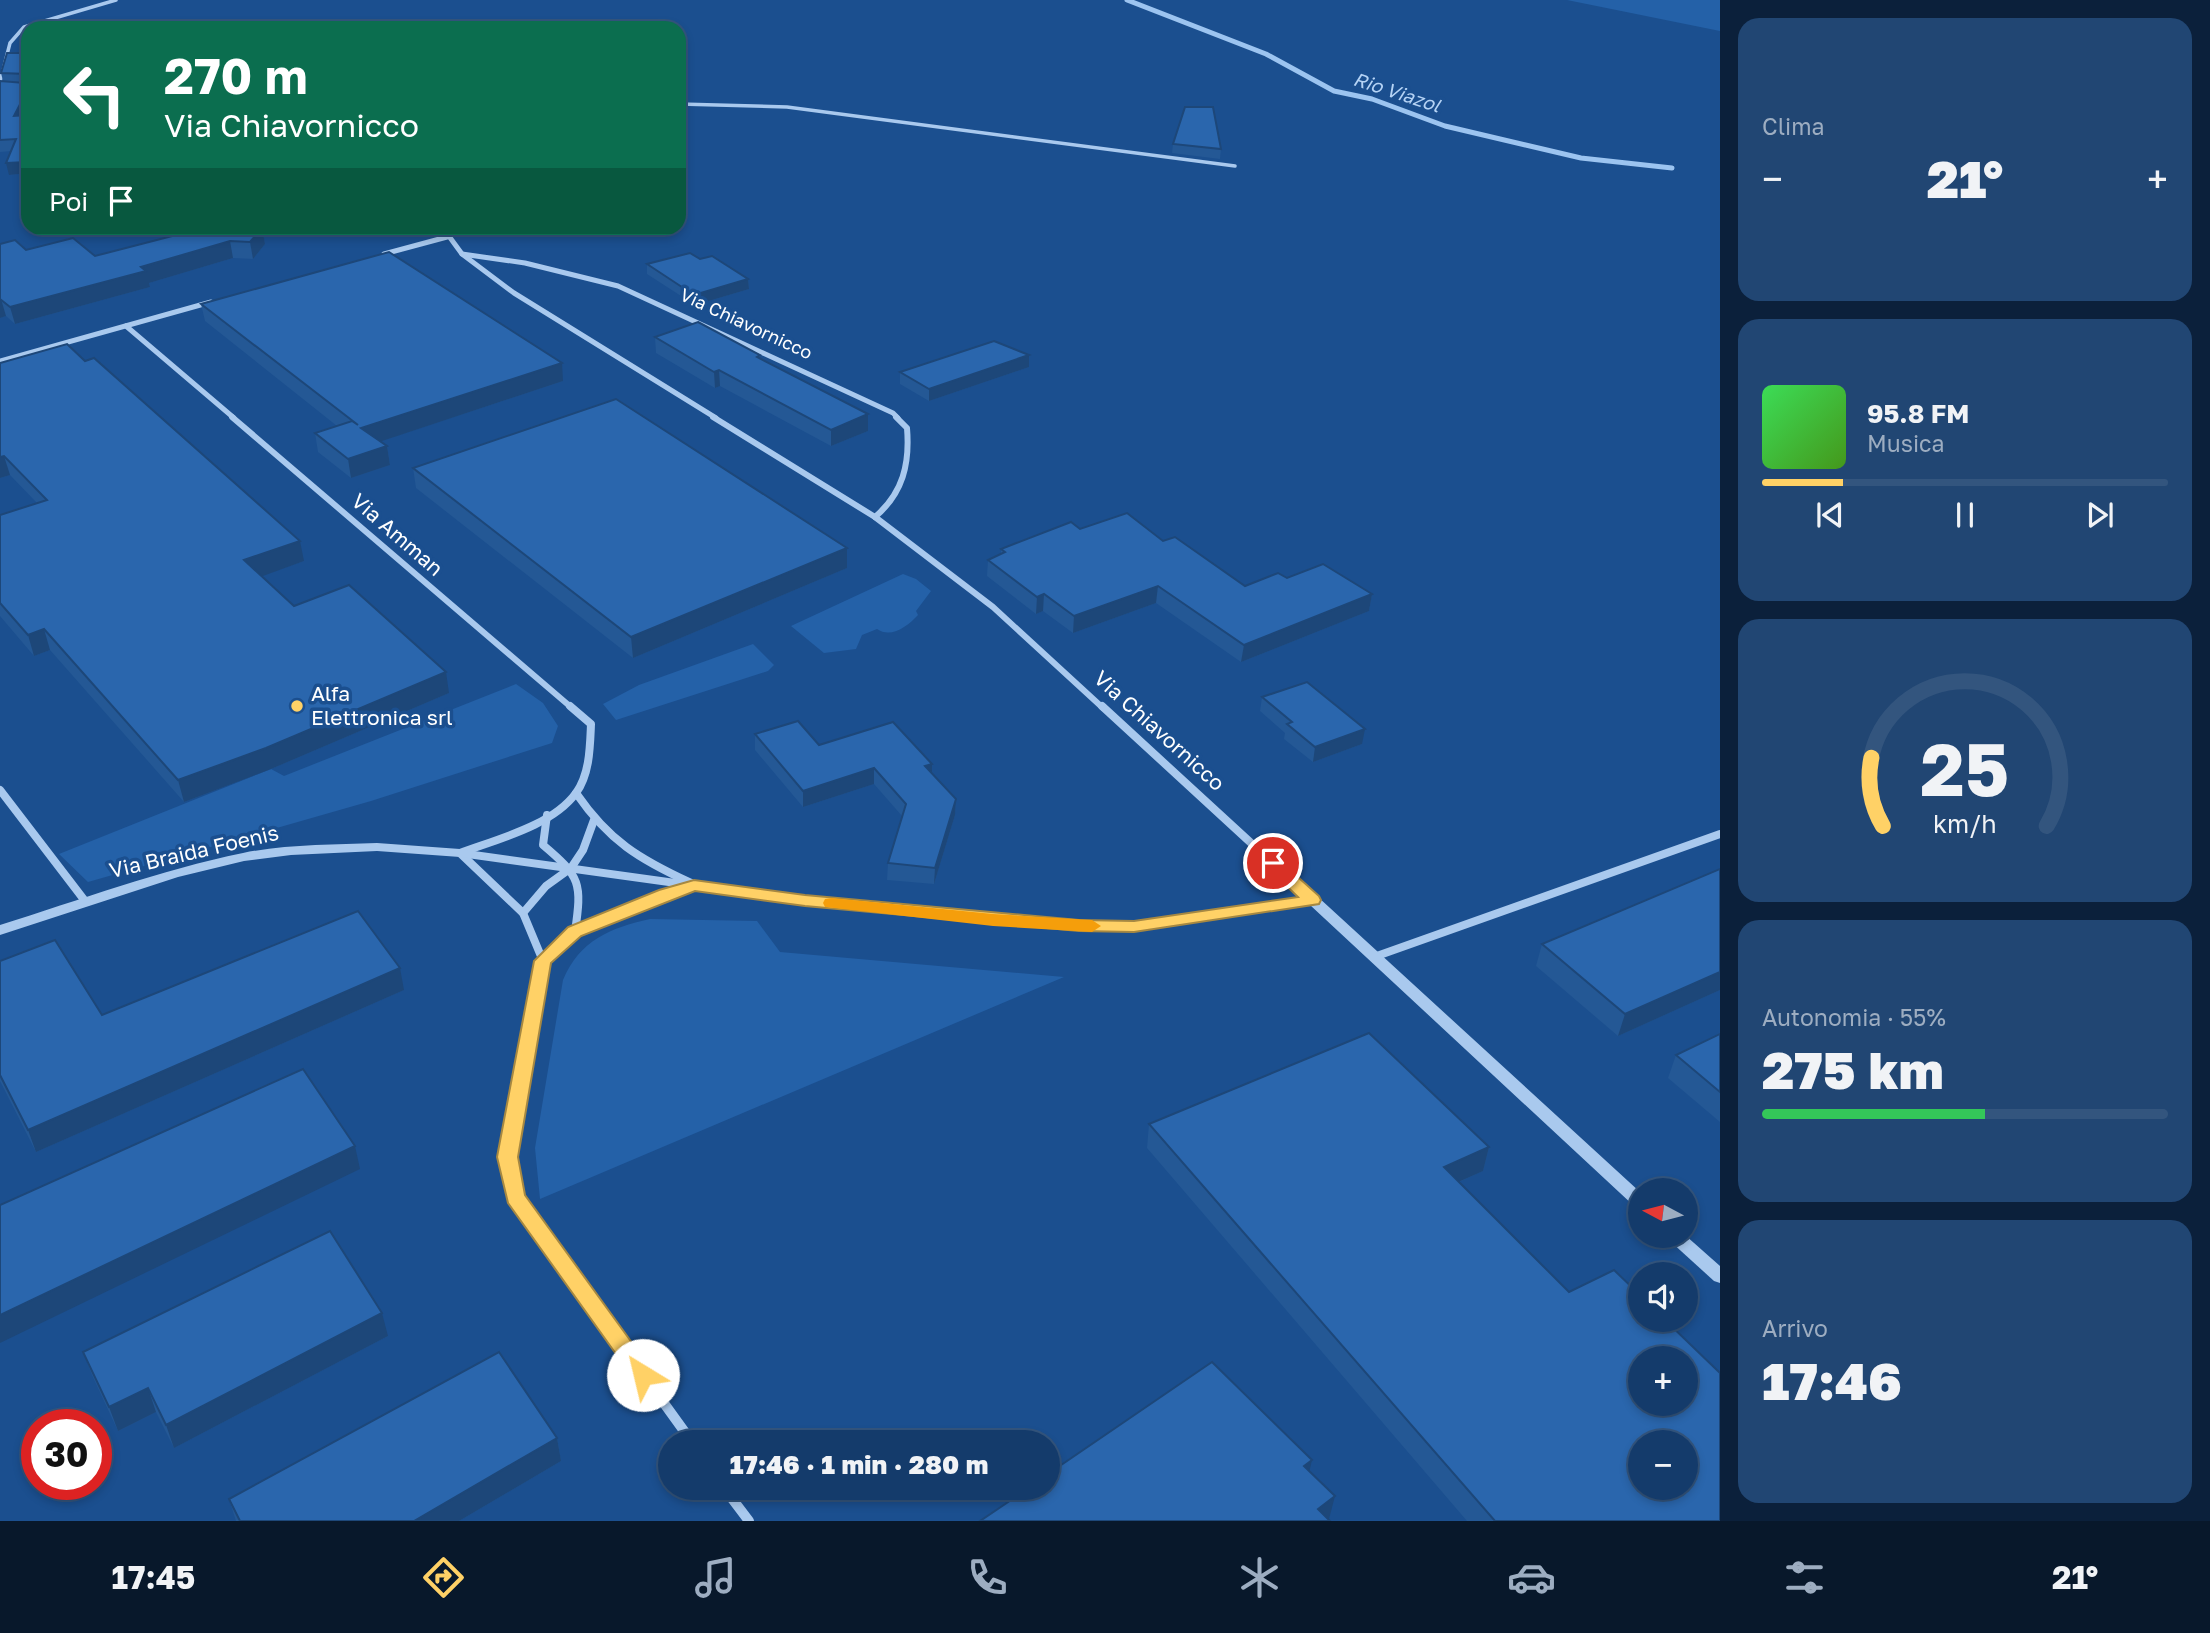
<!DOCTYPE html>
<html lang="it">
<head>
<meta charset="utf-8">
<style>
  body { margin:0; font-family:"Golos Text",sans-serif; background:#214673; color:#f1f3f6; height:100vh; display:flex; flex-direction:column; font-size:26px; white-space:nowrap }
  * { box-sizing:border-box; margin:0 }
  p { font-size:23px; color:#9dadc1 }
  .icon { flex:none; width:38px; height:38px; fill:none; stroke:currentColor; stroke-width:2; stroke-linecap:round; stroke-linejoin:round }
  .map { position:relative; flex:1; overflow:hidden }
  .side { display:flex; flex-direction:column; gap:18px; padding:18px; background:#0b203b; width:490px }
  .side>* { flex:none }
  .guide { position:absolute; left:21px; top:21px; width:665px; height:214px; border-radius:21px; box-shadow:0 4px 10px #0003,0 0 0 2px #33557e; background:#0b6e4f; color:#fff; overflow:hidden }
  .needle { width:46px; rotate:277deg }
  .fabs { position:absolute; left:1628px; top:1178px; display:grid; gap:14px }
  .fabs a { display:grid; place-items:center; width:70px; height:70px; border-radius:50%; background:#143b6b; box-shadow:0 4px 10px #0003,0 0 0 2px #33557e; font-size:35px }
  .speed { position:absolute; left:21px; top:1409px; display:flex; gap:14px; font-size:35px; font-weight:700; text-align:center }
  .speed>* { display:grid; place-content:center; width:91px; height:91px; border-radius:50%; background:#143b6b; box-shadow:0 4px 10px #0003,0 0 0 2px #33557e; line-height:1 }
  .speed .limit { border:10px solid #d22; background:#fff; color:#111 }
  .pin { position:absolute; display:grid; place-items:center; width:60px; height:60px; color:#fff; margin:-30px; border:4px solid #fff; border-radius:50%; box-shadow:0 2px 7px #0007 }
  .me { position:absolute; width:77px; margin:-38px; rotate:324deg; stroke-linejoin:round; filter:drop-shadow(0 0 5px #0008) }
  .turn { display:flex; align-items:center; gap:24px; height:147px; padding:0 28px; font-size:32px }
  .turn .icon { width:91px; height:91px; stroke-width:2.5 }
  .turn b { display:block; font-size:49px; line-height:60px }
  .then { display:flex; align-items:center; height:66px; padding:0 28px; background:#0003; gap:14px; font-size:26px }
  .big { font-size:52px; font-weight:800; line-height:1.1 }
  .side .card { flex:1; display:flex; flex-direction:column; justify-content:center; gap:10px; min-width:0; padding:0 24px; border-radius:21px; background:#214673 }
  .side .dial { align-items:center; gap:0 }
  .dial svg { height:182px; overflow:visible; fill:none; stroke:#33557e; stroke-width:7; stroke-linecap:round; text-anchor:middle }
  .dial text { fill:#f1f3f6; stroke:none }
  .song { display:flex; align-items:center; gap:21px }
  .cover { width:84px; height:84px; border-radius:10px; background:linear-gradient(135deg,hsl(130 70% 55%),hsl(100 70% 35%)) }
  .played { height:7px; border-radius:4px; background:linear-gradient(90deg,#ffd166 20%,#33557e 20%) }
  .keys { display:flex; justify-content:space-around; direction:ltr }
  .heat { display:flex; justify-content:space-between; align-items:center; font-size:38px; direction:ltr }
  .charge { height:10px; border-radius:5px; background:linear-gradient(90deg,#34c759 55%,#33557e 0) }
  .trip { position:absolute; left:658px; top:1430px; width:402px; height:70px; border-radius:35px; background:#143b6b; box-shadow:0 4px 10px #0003,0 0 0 2px #33557e; font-weight:800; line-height:70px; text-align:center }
  .tab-bar { display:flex; height:112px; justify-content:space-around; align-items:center; background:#08182b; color:#9dadc1 }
  .tab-bar .icon { width:49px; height:49px }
  .tab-bar .on { color:#ffd166 }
  .tab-bar b { font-size:32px; color:#f1f3f6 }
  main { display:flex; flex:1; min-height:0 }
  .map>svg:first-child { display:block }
</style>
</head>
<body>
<main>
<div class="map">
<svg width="1720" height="1521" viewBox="0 0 1720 1521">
  <rect width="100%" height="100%" fill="#1b4f8f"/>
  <g fill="#2461a8">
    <polygon points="1567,0 1720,0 1720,31"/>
    <path d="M903,574l13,5 15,12 -15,20 2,4c-10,11 -27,24 -41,14l-15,6 -6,14 -32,4 -33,-27z"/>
    <polygon points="753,644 774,665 768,671 616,720 603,704 639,685"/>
    <polygon points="516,684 543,703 558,726 552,743 371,801 88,882 59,854 271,769 284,776"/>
    <path d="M650,919l107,2 23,31 284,25 -524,222 -5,-51 28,-168c17,-40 47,-52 87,-61z"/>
  </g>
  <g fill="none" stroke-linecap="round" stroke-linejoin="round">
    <polyline stroke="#9cc4f0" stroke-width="5" points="1127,0 1266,54 1334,91 1372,99 1445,126 1581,158 1672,168"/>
    <g stroke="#a9c9ee" stroke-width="3.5">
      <polyline points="0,82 10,43 24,27 116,0"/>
      <polyline points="679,104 787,107 1235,166"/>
    </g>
    <g stroke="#a9c9ee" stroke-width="5">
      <polyline points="443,228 462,254 514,293 716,418"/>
      <polyline points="384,254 447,237"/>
      <polyline points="462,254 525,263 618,286 893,413 898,418"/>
      <polyline points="126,326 234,418"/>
      <polyline points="0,361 211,302"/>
    </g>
    <g stroke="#a9c9ee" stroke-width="6">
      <polyline points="232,417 572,708"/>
      <polyline points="713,417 875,517 993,607 1103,708"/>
      <path d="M875,517c28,-24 35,-53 32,-89l-11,-11"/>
    </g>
    <g stroke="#a9c9ee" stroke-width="8">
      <polyline points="1102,706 1313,900"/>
      <polyline points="0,790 85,901"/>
      <path d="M576,793c33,48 63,66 115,90"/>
      <polyline points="523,913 546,886 571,868 583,850 594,820"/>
      <polyline points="575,932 694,885"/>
      <polyline points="1374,957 1720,834"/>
      <path d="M543,961l32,-29c7,-49 6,-55 -32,-87l4,-30"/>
      <path d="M523,1070l20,-109 -20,-48 -63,-60c37,-14 92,-27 116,-60 14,-19 14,-47 15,-69l-21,-18"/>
    </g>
    <g stroke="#a9c9ee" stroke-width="10">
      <polyline points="523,1068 507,1157 515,1197 692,1442"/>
      <polyline points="724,1488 749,1521"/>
    </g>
    <g fill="#a9c9ee" fill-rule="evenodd">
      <path d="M377,843l83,6 345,48 274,24h55l179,-25 5,1 322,295v16l-6,-2 -324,-301 -176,26h-55l-274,-26 -345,-48 -83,-6 -86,4 -47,6 -66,16 -178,58v-10c80,-25 160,-55 243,-72 44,-9 89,-8 134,-10z"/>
      <polygon points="1685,1235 1720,1266 1720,1283 1714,1281 1670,1241 1668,1236"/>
    </g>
  </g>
  <g fill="#245895">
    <polygon points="28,53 28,105 23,115 28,115 28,173 9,175 11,151 0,152 0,81 3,81 1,73"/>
    <polygon points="1173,144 1221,149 1220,159 1172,153"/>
    <polygon points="262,228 265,244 253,259 233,258 149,283 150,287 15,324 6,316 0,318 0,244 26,250 95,256 184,233"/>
    <polygon points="700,259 748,279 749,289 695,305 647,274 647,264"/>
    <polygon points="201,304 563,381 381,441 387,446 390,465 351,478 318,452 315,433 337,426 205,321"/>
    <polygon points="655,337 760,355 760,358 868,431 831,446 720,386 715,388 656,353"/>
    <polygon points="0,363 304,561 261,576 294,606 449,693 271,769 184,802 50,650 34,656 0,616 0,515 37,503 10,475 0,478"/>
    <polygon points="1029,367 929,401 900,384 900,372"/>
    <polygon points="413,468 847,548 847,568 633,658 416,488"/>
    <polygon points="1080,529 1163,541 1245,586 1287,578 1372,594 1369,611 1241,662 1156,603 1073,633 1043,611 1036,614 987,576 988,560 1001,554 1001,549"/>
    <polygon points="1262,697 1362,744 1313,762 1284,739 1285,733 1260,711"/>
    <polygon points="755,734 932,764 932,773 956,799 955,815 934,884 887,880 888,863 902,816 874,784 803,807 755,750"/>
    <polygon points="1720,869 1720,990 1618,1036 1536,966 1542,944"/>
    <polygon points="0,961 102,1015 404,990 36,1152 0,1081"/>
    <polygon points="1720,1034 1720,1122 1668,1078 1676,1055"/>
    <polygon points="1149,1124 1489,1147 1483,1171 1459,1182 1569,1292 1720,1521 1467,1521 1147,1148"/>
    <polygon points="388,1336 174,1448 156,1412 118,1431 92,1375 83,1352"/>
    <polygon points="557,1438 561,1461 459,1521 236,1521 229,1499"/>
  </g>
  <g fill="#1d4779">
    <polygon points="28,89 28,105 17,127 14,116"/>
    <polygon points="28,162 28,173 9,175 6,163"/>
    <polygon points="262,228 265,244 253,259 250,242"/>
    <polygon points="230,241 233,258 149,283 150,287 15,324 10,307"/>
    <polygon points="748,279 749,289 695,305 694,295"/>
    <polygon points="0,299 1,299 6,316 0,318"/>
    <polygon points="1029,355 1029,367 929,401 929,389"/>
    <polygon points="562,363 563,381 364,447 361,428"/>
    <polygon points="719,370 720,386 715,388 714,372"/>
    <polygon points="868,414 868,431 831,446 831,430"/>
    <polygon points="387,446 390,465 351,478 348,459"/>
    <polygon points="4,456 10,475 0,478 0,457"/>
    <polygon points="300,541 304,561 249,581 244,560"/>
    <polygon points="847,548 847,568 633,658 631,637"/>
    <polygon points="1158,586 1156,603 1073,633 1074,616"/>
    <polygon points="1044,594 1043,611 1036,614 1037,597"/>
    <polygon points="1372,594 1369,611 1241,662 1244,645"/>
    <polygon points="44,629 50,650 34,656 28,635"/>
    <polygon points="446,672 449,693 271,769 184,802 178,780"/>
    <polygon points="1365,729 1362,744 1313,762 1315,747"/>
    <polygon points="932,764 932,780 925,766"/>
    <polygon points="874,768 874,784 803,807 803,791"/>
    <polygon points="956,799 955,815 934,884 935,868"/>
    <polygon points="400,968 404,990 36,1152 28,1130"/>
    <polygon points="1720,972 1720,990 1618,1036 1625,1014"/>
    <polygon points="355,1146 360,1169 0,1343 0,1315"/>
    <polygon points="1489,1147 1483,1171 1438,1191 1444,1167"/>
    <polygon points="382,1313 388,1336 174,1448 166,1425"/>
    <polygon points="148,1388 156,1412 118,1431 109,1407"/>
    <polygon points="557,1438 561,1461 459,1521 414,1521"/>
    <polygon points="1312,1460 1307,1482 1304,1466"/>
    <polygon points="1335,1496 1329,1519 1326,1521 1318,1509"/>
  </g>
  <g fill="#2a66ad" stroke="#1d4779" stroke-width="2" fill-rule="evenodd">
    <polygon points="7,53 28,53 28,76 27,74 1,73"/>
    <polygon points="0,81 25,83 28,81 28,89 14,116 28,115 28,162 6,163 16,139 0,140"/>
    <polygon points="1185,107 1213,107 1221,149 1173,144"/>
    <polygon points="184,228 262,228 250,242 230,241 141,267 146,271 10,307 0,299 0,244 15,240 26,250 73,238 95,256 184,233"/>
    <polygon points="389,252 562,363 361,428 387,446 348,459 315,433 352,421 358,425 201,304"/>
    <polygon points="690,253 700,259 712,256 748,279 694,295 647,264"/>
    <polygon points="698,322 760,355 757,357 868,414 831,430 719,370 714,372 655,337"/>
    <polygon points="994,341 1029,355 929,389 900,372"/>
    <polygon points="67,344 85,361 94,358 300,541 244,560 294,606 349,585 446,672 266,748 178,780 44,629 28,635 0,603 0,515 47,500 4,456 0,457 0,363"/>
    <polygon points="616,399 847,548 631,637 413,468"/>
    <polygon points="1127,513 1163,541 1175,537 1245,586 1278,573 1287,578 1323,564 1372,594 1244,645 1158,586 1074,616 1044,594 1037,597 988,560 1005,552 1001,549 1071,522 1080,529"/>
    <polygon points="1307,682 1365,729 1315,747 1287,724 1292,722 1262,697"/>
    <polygon points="798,721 819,745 893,722 932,764 925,766 956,799 935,868 888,863 906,804 874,768 803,791 755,734"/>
    <polygon points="1720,869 1720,972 1625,1014 1542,944"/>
    <polygon points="358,911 400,968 28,1130 0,1075 0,961 55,940 102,1015"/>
    <path d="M1369,1033l120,114 -45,20 125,125 45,-22 26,25v25h25l55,53v148h-225l-346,-397zM1640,1358h45v46h-45zM1640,1442h45v46h-45z"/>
    <polygon points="1720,1034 1720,1092 1676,1055"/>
    <polygon points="303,1069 355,1146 0,1315 0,1205"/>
    <polygon points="330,1231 382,1313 166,1425 148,1388 109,1407 83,1352"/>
    <polygon points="499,1352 557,1438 414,1521 240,1521 229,1499"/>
    <polygon points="1212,1362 1312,1460 1304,1466 1335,1496 1318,1509 1330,1521 980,1521 1029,1488 1048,1488 1048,1474"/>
  </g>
  <polygon fill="#ffd166" stroke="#a68842" stroke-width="2" points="1273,858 1279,860 1319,896 1321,900 1319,904 1134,932 1079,931 805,906 695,891 581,936 551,963 518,1157 525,1195 651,1369 655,1375 651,1382 643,1385 636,1382 508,1203 497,1157 534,961 568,927 659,890 694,880 805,895 1079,920 1134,921 1298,897 1267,867 1264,863 1267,860"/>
  <polygon fill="#f59e0b" points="832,898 993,914 1092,920 1101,926 1092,932 993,926 825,907 823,903 825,899"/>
  <circle fill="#ffd166" stroke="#1b4f8f" stroke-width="2.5" cx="297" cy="706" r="7"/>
  <g text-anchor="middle" stroke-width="7" stroke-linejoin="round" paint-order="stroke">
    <g font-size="18" fill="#fff" stroke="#1b4f8f">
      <text transform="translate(746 324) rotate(25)" y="6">Via Chiavornicco</text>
    </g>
    <g font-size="19" font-style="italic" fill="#b5d3f5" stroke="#1b4f8f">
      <text transform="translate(1397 92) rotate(18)" y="7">Rio Viazol</text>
    </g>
    <g font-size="21" fill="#fff" stroke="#1b4f8f">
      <text transform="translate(397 535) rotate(41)" y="7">Via Amman</text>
      <text transform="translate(1159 731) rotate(42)" y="7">Via Chiavornicco</text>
      <text transform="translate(194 852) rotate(-13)" y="7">Via Braida Foenis</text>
    </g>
    <g font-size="21" fill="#fff" stroke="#1b4f8f" text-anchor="start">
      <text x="311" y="701">Alfa<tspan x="311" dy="24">Elettronica srl</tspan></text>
    </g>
  </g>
</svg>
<div class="fabs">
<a><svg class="needle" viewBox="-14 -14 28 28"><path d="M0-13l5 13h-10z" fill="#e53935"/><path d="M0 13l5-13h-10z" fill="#9dadc1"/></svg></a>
<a><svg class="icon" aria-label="sound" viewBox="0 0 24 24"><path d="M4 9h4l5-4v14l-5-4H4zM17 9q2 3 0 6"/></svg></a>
<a>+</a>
<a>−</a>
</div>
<div class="speed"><div class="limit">30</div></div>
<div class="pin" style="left:1273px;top:863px;background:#d93025"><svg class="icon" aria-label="arrive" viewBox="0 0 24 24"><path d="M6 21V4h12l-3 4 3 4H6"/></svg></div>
<svg class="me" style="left:643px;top:1375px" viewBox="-20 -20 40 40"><circle r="19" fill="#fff"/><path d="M0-13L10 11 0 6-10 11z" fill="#ffd166"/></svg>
<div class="trip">17:46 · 1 min · 280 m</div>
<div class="guide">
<div class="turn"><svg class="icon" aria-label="left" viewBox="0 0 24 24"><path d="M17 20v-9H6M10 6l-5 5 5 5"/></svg><div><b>270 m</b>Via Chiavornicco</div></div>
<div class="then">Poi<svg class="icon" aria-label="arrive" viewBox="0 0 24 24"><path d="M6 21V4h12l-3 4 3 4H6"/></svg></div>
</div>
</div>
<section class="side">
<div class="card"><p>Clima</p>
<div class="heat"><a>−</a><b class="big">21°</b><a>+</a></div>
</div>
<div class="card">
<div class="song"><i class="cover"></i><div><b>95.8 FM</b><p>Musica</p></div></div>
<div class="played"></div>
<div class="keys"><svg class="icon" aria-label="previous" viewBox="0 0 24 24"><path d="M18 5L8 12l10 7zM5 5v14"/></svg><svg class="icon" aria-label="pause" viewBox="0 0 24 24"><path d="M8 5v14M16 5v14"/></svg><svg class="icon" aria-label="next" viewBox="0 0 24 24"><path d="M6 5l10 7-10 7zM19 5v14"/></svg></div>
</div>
<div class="card dial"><svg viewBox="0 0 100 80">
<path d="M14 69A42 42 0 1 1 86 69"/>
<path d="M14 69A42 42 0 0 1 9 39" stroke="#ffd166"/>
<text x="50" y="56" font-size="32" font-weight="700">25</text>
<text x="50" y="72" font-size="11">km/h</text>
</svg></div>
<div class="card"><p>Autonomia · 55%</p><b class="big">275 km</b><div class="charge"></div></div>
<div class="card"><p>Arrivo</p><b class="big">17:46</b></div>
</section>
</main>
<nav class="tab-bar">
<b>17:45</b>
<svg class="icon on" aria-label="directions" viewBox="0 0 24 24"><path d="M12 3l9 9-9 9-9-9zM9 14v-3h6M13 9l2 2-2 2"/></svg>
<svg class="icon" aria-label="music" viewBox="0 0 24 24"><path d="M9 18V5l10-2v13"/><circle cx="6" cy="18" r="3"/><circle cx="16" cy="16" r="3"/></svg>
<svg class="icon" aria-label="phone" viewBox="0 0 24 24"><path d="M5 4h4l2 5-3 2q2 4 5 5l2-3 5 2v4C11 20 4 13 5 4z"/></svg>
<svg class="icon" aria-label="climate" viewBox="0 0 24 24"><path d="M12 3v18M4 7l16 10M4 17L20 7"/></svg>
<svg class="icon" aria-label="car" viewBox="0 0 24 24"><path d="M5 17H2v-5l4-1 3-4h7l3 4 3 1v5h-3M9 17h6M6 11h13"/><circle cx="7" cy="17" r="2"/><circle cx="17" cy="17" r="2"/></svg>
<svg class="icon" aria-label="filters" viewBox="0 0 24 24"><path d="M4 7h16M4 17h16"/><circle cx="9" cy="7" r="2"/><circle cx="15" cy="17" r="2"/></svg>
<b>21°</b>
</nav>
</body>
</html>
